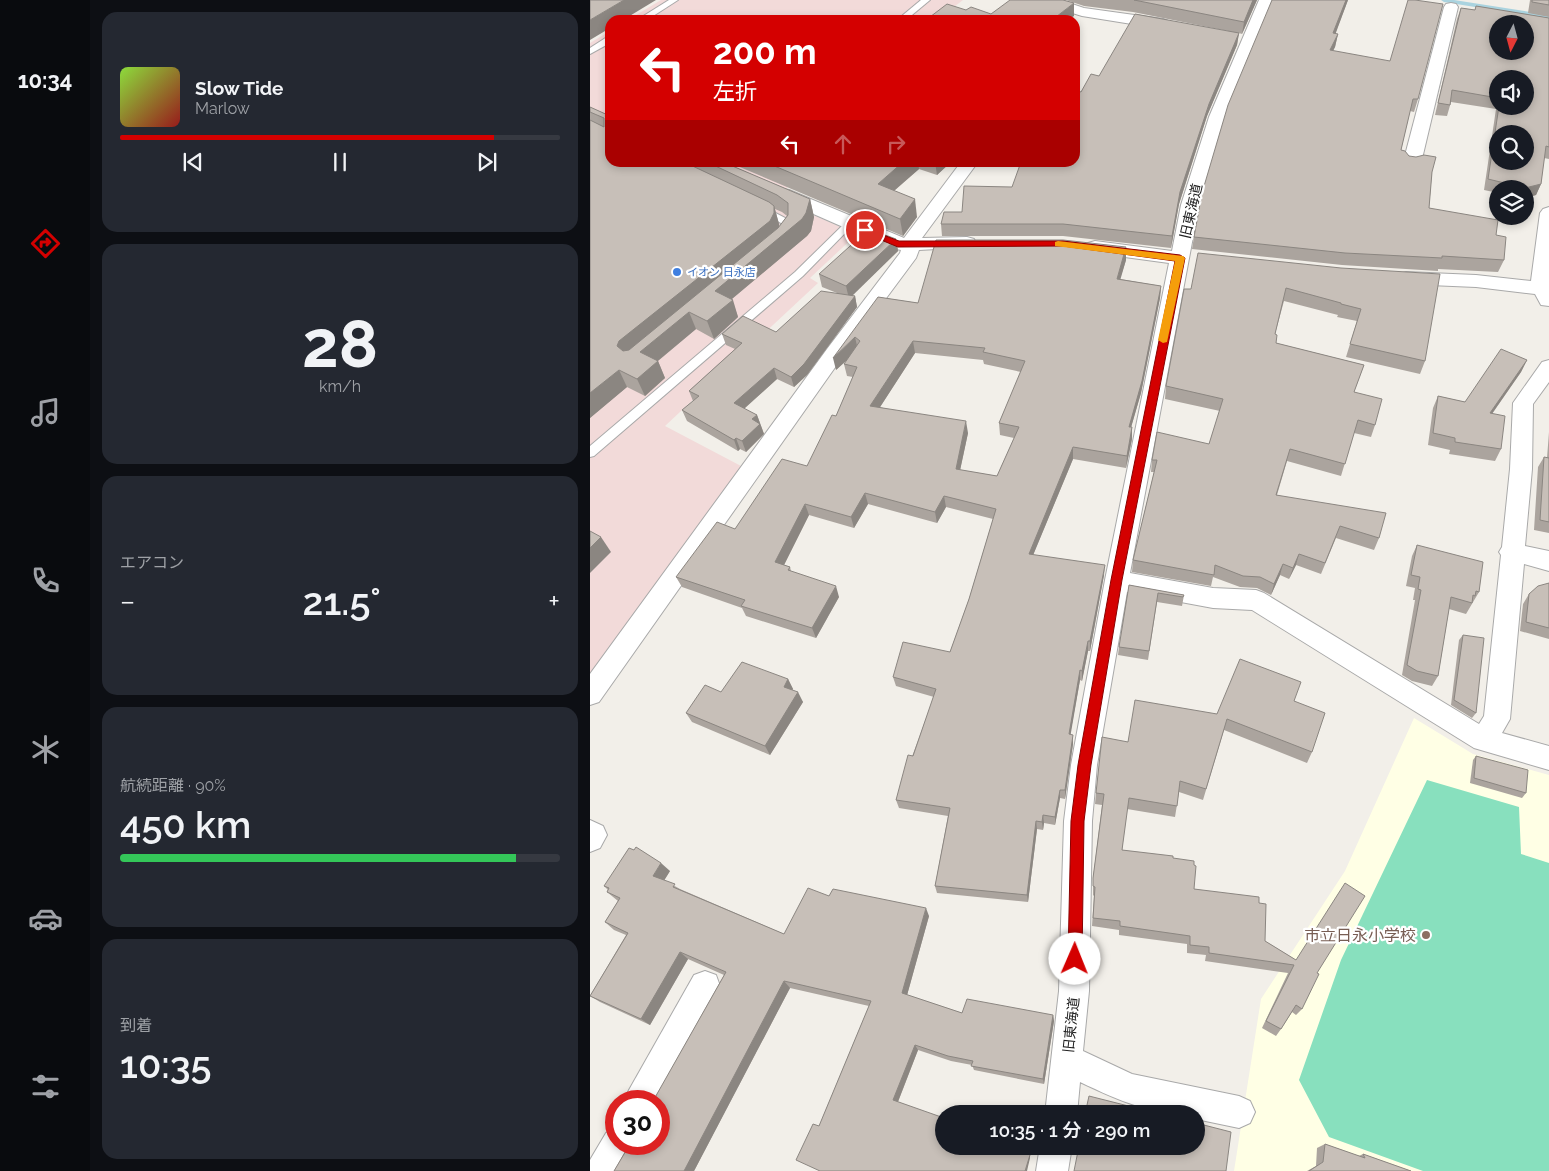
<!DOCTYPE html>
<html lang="ja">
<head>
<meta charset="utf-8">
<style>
  body { margin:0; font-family:Raleway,"Noto Sans JP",sans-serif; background:#242831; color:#f1f3f6; height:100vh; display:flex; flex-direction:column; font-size:19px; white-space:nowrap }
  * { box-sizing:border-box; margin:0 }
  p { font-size:16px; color:#9ea1a6 }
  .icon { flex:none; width:28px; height:28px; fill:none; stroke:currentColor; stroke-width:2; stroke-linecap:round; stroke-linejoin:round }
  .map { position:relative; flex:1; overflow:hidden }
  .sheet { display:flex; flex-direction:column; gap:12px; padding:12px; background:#0d0f14; width:500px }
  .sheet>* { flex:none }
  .hud { position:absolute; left:15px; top:15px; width:475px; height:152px; border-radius:15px; box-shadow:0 2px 8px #0003; background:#d40000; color:#fff; overflow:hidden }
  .needle { width:32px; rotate:186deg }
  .fabs { position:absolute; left:899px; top:15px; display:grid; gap:10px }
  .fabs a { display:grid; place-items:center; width:45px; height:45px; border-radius:50%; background:#171b24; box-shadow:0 2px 8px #0003; font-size:25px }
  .speed { position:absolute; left:15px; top:1090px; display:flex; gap:10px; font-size:25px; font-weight:700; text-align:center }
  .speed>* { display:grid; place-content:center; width:65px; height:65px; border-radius:50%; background:#171b24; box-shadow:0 2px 8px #0003; line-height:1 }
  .speed .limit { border:8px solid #d22; background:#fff; color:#111 }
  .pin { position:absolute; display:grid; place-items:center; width:42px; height:42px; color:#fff; margin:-21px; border:2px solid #fff; border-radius:50%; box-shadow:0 1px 5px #0007 }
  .me { position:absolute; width:55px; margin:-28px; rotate:1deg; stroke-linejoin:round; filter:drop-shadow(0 0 4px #0008) }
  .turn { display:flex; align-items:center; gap:18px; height:105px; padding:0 25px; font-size:22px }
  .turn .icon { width:65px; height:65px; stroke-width:2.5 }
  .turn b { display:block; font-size:35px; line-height:42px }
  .lanes { display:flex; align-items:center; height:48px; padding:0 25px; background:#0003; justify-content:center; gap:25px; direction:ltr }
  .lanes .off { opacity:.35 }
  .big { font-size:38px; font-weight:600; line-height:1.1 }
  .sheet .tile { flex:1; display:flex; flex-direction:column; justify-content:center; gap:8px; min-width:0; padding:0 18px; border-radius:15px; background:#242831 }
  .sheet .dial { align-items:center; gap:0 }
  .dial b { font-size:65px; line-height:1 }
  .song { display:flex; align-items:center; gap:15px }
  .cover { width:60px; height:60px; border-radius:8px; background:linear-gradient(135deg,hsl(90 70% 55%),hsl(0 70% 35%)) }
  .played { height:5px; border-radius:2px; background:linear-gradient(90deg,#d40000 85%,#363941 85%) }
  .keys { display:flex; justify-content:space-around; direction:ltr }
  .heat { display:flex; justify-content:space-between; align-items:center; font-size:28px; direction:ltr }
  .charge { height:8px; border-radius:4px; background:linear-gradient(90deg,#34c759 90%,#363941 0) }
  .trip { position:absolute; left:345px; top:1105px; width:270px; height:50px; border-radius:25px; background:#171b24; box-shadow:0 2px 8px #0003; font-weight:600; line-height:50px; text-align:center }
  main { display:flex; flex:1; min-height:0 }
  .menu { display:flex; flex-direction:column; width:90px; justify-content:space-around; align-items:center; background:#090b0e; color:#9ea1a6 }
  .menu .icon { width:35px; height:35px }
  .menu .selected { color:#d40000 }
  .menu b { font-size:22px; color:#f1f3f6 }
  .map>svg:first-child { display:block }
</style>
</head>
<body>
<main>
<nav class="menu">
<b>10:34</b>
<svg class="icon selected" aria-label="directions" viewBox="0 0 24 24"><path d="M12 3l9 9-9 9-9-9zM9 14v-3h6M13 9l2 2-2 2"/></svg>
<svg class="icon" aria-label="music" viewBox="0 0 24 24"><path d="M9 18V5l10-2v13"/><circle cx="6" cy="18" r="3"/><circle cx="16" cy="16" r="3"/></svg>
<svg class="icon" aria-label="phone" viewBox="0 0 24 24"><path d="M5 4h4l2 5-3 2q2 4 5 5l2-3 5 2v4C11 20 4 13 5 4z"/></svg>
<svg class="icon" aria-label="climate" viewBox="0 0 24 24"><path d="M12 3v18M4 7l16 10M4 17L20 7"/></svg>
<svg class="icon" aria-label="car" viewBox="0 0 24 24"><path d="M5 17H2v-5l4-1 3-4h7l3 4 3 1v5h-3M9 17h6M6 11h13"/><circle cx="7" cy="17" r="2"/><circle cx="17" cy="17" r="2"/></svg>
<svg class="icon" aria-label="filters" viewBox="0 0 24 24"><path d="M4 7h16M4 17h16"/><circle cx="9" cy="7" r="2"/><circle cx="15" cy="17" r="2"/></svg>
</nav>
<section class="sheet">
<div class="tile">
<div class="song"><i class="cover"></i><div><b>Slow Tide</b><p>Marlow</p></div></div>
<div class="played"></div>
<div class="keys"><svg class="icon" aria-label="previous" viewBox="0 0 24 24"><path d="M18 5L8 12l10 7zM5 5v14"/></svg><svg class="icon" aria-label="pause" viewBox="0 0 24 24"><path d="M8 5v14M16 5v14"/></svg><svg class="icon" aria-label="next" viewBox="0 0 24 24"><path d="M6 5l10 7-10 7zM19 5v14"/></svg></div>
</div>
<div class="tile dial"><b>28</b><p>km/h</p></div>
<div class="tile"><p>エアコン</p>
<div class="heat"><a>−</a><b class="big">21.5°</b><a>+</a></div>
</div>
<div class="tile"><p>航続距離 · 90%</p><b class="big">450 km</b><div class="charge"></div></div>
<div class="tile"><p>到着</p><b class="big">10:35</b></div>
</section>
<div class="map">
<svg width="959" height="1171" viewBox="0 0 959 1171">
  <rect width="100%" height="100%" fill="#f2efe9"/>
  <g fill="#f2dad9">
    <polygon points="71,0 373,0 347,20 38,20"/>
    <polygon points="20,31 20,162 229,163 184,198 267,234 220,278 228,283 75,426 151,466 0,681 0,43"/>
  </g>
  <polygon fill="#ffffe5" points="824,718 883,754 959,775 959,1171 644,1171 671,999 755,871"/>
  <polygon fill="#88e0be" points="837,780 929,807 931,854 959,863 959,1171 833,1171 739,1137 709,1080 751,960"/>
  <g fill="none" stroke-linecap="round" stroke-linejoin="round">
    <polygon fill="#aad3df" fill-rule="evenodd" points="851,0 864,0 959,15 959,19 854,2"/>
    <g stroke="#a9a9a9" stroke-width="2">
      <g id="lane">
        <polygon points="79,0 88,0 57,20 47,20"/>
        <polygon points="331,0 340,0 316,20 307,20"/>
        <polygon points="17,37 20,37 20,43 0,54 0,48"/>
        <polygon points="172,206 199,220 201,231 197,236 191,236 189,234 191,223 169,211 167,209"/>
        <polygon points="259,221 262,222 262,226 213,276 4,456 0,457 0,446 205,272 256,222"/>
      </g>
    </g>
    <g stroke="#a9a9a9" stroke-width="2">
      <g id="street">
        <polygon points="448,0 470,0 494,8 573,19 578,21 581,24 578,27 573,29 492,16 450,3"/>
        <path d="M669,0h14l-48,117 -26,88 -69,368 83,15 43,2 8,3 215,131 5,-8 17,-161 -2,-3 3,-5 8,-78 3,-66 29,-41 7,-2v22l-16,22 -1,65 -7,77 24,5v20l-25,-7 -14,155 -8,14 47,13v24l-75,-22 -222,-138 -39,-2 -86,-16 -30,173 -5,56 -3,170 -6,60 49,23 107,22 11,5 5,11 -5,11 -11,5 -43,-9v-5c-47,0 -74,-12 -116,-32l-3,32h-32l14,-123 5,-170 7,-56 34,-185 64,-317 -74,-10 -7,-2 -2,-4 2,-4 7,-2 77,10 9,-46 28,-88z"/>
        <polygon points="861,3 866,4 868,7 831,163 828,167 822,168 816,167 813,163 854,7 856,4"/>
        <polygon points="371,162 388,162 332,238 377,237 384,239 386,243 384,247 329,250 326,258 251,359 9,702 0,705 0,674 237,349 310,253 311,250 301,248 187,198 184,194 187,190 193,189 199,190 314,238"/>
        <polygon points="959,207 959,306 951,305 945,294 886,287 816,284 809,282 806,278 809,274 816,272 886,275 941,281 950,213 953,209"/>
        <polygon points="0,820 13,826 17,835 10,848 0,852"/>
        <polygon points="115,971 126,975 130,986 67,1101 34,1101 39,1090 104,975"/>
        <polygon points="26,1128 26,1144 43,1144 30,1171 0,1171 0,1160 16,1133"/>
        <polygon points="450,1146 482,1146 478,1171 446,1171"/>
      </g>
    </g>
    <use href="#lane" fill="#fff" fill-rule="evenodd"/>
    <use href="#street" fill="#fff" fill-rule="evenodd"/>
  </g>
  <g fill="#aba49e" fill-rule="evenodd">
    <polygon points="476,0 667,0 652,34 649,33 647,45 617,116 589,204 581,248 473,236 352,236 351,224 372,212 422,187 491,92 509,76 638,31 543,12 494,6"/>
    <polygon points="682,0 758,0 745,34 748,34 745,47 743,51 828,99 824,112 820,111 811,150 842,172 839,208 906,235 914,260 908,272 848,269 848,271 752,265 602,249 604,237"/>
    <polygon points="940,0 959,0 959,17 938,13"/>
    <path d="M886,6l73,12v141l-5,-1 -3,26 -5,11 -11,3v-9h-27v4l-14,-3 12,-81 -45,-7 -4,14 -12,-1 22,-96 4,-11 14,2zM908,79l27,27h-27z"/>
    <path d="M0,107l20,9v46h113l87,37 4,18 -3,14 -4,5 -75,63 6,18 -4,4 -20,18 -18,-10 -38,32 7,17 -20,18 -18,-9 -37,31zM185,209l7,3 5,4 -8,11v-3z"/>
    <polygon points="138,162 361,162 347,175 329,169 304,191 327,217 313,236"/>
    <polygon points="306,239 308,251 262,295 265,296 267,307 217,375 204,387 187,379 154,409 167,415 174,434 156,452 150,449 148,451 97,421 92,410 103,401 99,391 145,349 136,345 132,334 186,332 247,293 232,287 229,274"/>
    <path d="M536,247v13l-6,19 41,7 -1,12 -19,95 -10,34h1v12l-6,29 -53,-9 -40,96 71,20 -14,76h-2l-6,30 -2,-1 -10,55 3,9 -8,55 -5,-1 -5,27 -11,-2 -1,7 -6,-1 -9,73 -91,-9 -2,-7 13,-70 -49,-8 -3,-8 38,-103 -38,-11 -3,-9 57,-25 19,-53 24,-80 -47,-12 -9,16 -69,-19 -14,24 -45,-13 -25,50 6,2 1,4 48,26 -23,41 -70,-22 -4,-8 -60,-21 -6,-10 59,-48 72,-63 29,-50 17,-39 -6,-1 -3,-12 4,-5 -12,11 42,-73 40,6zM325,353l68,7 1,4 37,8 -22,51 1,12 14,3 -17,38 -37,-6 8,-37 -88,-26z"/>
    <polygon points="751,268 835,361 830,374 756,357 767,321 747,317 748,315 694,301 685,334 686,343 774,365 764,392 785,425 781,437 764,433 751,476 697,461 687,495 789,538 784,550 746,538 731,574 706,565 699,579 690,575 681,595 667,588 650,587 623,577 621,586 542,572 543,560 564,472 561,472 562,460 619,444 630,411 575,399 576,386 601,289"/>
    <polygon points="937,360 931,372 902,414 911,449 905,461 859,454 860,450 838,445 843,408 848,396 875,402"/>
    <polygon points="959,432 959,533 944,530 948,467 954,457 957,458"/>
    <polygon points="827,545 889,592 876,614 859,609 848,676 842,686 822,681 812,675 825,600 823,600 825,588 816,586 822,556"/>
    <polygon points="959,583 959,639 930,631 933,604 939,594"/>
    <polygon points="539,585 594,595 592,606 567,602 558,660 528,655 529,647"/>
    <polygon points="873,635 886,713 882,718 861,705 869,640"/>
    <polygon points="198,679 203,689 202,690 213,702 180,755 102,722 96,713 131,692"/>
    <polygon points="704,701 722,752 717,763 634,730 613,800 589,792 585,817 537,809 532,850 583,858 604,889 669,903 675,941 727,973 712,1009 706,1015 702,1012 691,1029 686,1036 672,1028 698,973 615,961 616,955 597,953 597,944 529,935 529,930 502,926 504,896 503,895 503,878 512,805 505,804 506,793 538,742 627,714"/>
    <polygon points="886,756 936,793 932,798 880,783 883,760"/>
    <polygon points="80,871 74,880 90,889 194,934 239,896 339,916 317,995 372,1013 463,1015 464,1021 454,1084 384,1070 382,1065 361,1061 328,1050 308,1102 440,1153 440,1158 229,1126 279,1006 200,988 104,1171 24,1171 134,975 98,959 60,1025 10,1002 0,996 36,935 24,930 15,922 28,901 17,892 18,890 14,886"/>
    <polygon points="735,1144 769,1156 773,1154 821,1171 717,1171 726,1166 727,1148"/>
  </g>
  <g fill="#8b8681">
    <polygon points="34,0 66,0 33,20 20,20 20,28 0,40 0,20"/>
    <polygon points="663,0 667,0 652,34 654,22"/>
    <polygon points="756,0 758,0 741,46 743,33"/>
    <polygon points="484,3 484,16 478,20 462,20"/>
    <polygon points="649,33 647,45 617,116 589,204 581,248 582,236 590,192 619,104"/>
    <polygon points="748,34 745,47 737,62 740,50"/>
    <polygon points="313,162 328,162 329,169 291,202 288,184"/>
    <polygon points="345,162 361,162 347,175"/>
    <polygon points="951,184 946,195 935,198 935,188"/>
    <polygon points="220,199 224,217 221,231 217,236 131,308 125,291"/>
    <polygon points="325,199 327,217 313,236 310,219"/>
    <polygon points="184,206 189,224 189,231 37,359 27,346 29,341"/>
    <polygon points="306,239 308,251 259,299 256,286"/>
    <polygon points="536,247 536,260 527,291 527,279"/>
    <polygon points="571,286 570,298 551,393 538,438 539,427"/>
    <polygon points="265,296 267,307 217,375 204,387 201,377"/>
    <polygon points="143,300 148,317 124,339 117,321"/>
    <polygon points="99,312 106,329 58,369 50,352"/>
    <polygon points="265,337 268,350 246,370 243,358"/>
    <polygon points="323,341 325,353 283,418 280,406"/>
    <polygon points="937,360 931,372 894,425 900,413"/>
    <polygon points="68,361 75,378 55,396 47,379"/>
    <polygon points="184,368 187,379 148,414 144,403"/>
    <polygon points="29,370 37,387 0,418 0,393"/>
    <polygon points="167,415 174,434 156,452 152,441 162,419"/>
    <polygon points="376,421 378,433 368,480 366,469"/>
    <polygon points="542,427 542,439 536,468 537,456"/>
    <polygon points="146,438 150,449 148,451 144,440"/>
    <polygon points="483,447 483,459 439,565 439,554"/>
    <polygon points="275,493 278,504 264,528 261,517"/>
    <polygon points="354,496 356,507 347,523 345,512"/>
    <polygon points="215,504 219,515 190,573 185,562"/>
    <polygon points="11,537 21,552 0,573 0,548"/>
    <polygon points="709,554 706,565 699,579 703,568"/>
    <polygon points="693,564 690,575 681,595 684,584"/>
    <polygon points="515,565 514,575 500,651 500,641"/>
    <polygon points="246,586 249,597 226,638 222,628"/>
    <polygon points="498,641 498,651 492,681 492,671"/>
    <polygon points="490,670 490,680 479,744 479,734"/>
    <polygon points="198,679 203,689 198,696 194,687"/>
    <polygon points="208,692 213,702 180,755 175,746"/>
    <polygon points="483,735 483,744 475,799 475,790"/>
    <polygon points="470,790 470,798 465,825 465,817"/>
    <polygon points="453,815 454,823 453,830 452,822"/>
    <polygon points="446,821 447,829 438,902 437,895"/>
    <polygon points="71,863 80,871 72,884 63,876"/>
    <polygon points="336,908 339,916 316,999 312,993"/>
    <polygon points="90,952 98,959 60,1025 51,1019"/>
    <polygon points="194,981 200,988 104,1171 94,1171"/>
    <polygon points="463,1015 464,1021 454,1084 453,1079"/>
    <polygon points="325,1045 328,1050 307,1104 303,1100"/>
    <polygon points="439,1149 440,1158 437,1171 435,1171"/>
  </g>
  <g fill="#c7bfb8" stroke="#8b8681" fill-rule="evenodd">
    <polygon points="0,0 34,0 0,20"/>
    <polygon points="420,0 473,0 484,3 462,20 336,20 357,4 376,10 381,7 401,14"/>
    <polygon points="544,0 663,0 654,22"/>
    <polygon points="682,0 756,0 743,33 748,34 740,50 800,61 818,0 825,0 853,4 828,99 823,99 811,150 815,151 819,156 826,157 834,155 846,157 842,172 839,208 908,220 906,235 916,237 914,260 852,256 852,258 755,253 604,237 612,193 638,105"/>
    <polygon points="942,0 959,0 959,5 942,2"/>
    <path d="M886,6l73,12v129l-3,-1 -5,38 -16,4 -37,-9 11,-73h26v-27h-27v19l-46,-8 -2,15 -12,-2 23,-95 14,2zM908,24h27v27h-27zM908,134h27v27h-27z"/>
    <polygon points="545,14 649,33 619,104 590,192 582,236 473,224 351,224 354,212 372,212 374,186 422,187 431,162 485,162 485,90 491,92 501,74 509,76"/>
    <polygon points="0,107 20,116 20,162 94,162 179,202 184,206 184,213 180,221 29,341 27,346 33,351 39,350 188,228 198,215 198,203 187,195 117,162 133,162 220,199 216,213 212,219 125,291 143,300 138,304 117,321 99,312 50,352 68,361 47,379 29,370 0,393 0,120 14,127 14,118 0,112"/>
    <polygon points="175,162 313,162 288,184 325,199 310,219"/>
    <polygon points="279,229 306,239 256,286 229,274"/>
    <path d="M346,240h127l63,7 -9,32 44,7 -19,95 -13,46h3l-5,29 -54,-9 -44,107 76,11 -15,76h-2l-6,30 -2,-1 -11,64 4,1 -8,55h-5l-5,27 -12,-2 -1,7 -6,-1 -9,74 -92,-9 15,-78 -54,-8 12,-45 5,1 23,-67 -43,-12 10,-35 47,10 19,-53 27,-90 -52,-13 -9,16 -70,-19 -14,24 -46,-13 -30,58 15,5 -2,3 48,16 -24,42 -71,-22 4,-6 -69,-23 41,-55 18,7 47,-70 25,7 25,-51 4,1 21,-49 -13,-3 16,-23 -5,-4 -22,21 45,-61 40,6zM323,341l72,7 -2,4 42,9 -26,62 20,4 -22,49 -41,-7 10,-48 -96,-15z"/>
    <polygon points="608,253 751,268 850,274 835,361 760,344 771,309 751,304 751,303 696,288 685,334 687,335 686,343 774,365 764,392 792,399 785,425 768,420 755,464 700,449 686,495 796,513 789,538 750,526 735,563 709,554 703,568 693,564 684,584 670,577 653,576 625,565 624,575 543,560 567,460 562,460 567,432 619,444 633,399 576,386 594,289 601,289"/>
    <polygon points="231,291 265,296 214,364 201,377 184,368 144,403 167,415 162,419 170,424 152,441 146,438 144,440 92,410 109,396 99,391 152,343 132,334 153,316 186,332"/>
    <polygon points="911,349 937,360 900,413 915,416 911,449 865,442 865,438 843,433 848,396 875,402"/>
    <polygon points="954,457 959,458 959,522 950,520"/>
    <polygon points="0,531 11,537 0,548"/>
    <polygon points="827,545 893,562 889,592 886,591 885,596 883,595 882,603 861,597 848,676 827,671 817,665 831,590 828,589 830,577 821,575"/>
    <polygon points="959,583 959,628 936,622 939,594 948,586"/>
    <polygon points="539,585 594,595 593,597 568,593 559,651 529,647"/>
    <polygon points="873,635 894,638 886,713 864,700"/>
    <polygon points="650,659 711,682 704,701 735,713 722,752 637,719 616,789 590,781 587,806 539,798 532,850 583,856 583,858 604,861 604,865 606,866 604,889 669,897 669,903 676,904 675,941 706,960 755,883 775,896 727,973 729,974 712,1009 706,1005 691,1029 676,1021 704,965 619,953 619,947 600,945 600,936 530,926 530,921 503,918 505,887 503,886 503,878 514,794 506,793 512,737 538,742 545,700 627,714"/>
    <polygon points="152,662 198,679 194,687 208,692 175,746 96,713 115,685 131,692"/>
    <polygon points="886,756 938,770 936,793 884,778"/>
    <polygon points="46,847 71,863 63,876 85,884 83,887 194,934 218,888 239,896 243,889 336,908 312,993 372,1013 377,999 463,1015 453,1079 381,1066 383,1061 358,1056 325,1045 303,1100 354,1118 354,1146 431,1146 439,1149 440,1155 435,1171 230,1171 206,1160 223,1124 229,1126 281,1001 194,981 94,1171 24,1171 40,1144 69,1144 69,1101 63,1101 136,972 90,952 51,1019 0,996 38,933 15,922 30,898 17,892 19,888 14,886 39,848 44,850"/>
    <polygon points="499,1096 570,1114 495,1114"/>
    <polygon points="606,1123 641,1132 636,1171 484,1171 489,1146 606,1146"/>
    <polygon points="735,1144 775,1158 773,1154 821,1171 719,1171 733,1162"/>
  </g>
  <polygon fill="#d40000" stroke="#8a0000" points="275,228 309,241 473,241 590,255 595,258 532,580 501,765 494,821 492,959 490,964 485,966 480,964 478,959 481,821 488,765 521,580 585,261 473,246 308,247 272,232 272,229"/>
  <polygon fill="#f59e0b" points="468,241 593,256 595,258 577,342 573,343 568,340 585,261 465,246 465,242"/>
  <circle fill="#3f7fe0" stroke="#fff" stroke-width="2" cx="87" cy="272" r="5"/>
  <circle fill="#8d6e63" stroke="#fff" stroke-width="2" cx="836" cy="935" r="5"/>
  <g text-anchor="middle" stroke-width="4.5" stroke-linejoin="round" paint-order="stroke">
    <g font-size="11" fill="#366cbe" stroke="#fff" text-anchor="start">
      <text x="97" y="276">イオン 日永店</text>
    </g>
    <g font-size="14" fill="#222" stroke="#fff">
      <text transform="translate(601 211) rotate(-77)" y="5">旧東海道</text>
      <text transform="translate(481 1025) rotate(-84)" y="5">旧東海道</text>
    </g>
    <g font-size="16" fill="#785e54" stroke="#fff" text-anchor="end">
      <text x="826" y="941">市立日永小学校</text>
    </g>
  </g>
</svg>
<div class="fabs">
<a><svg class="needle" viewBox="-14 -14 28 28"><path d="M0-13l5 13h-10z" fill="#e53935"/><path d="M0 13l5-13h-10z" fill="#9ea1a6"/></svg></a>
<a><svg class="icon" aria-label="sound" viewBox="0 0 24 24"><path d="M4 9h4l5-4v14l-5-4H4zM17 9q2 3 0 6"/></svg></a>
<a><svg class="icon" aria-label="search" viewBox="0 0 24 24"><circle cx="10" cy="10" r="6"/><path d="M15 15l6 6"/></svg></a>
<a><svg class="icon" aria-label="layers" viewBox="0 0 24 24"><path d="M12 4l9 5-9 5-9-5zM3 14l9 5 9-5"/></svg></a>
</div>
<div class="speed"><div class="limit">30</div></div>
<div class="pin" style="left:275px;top:230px;background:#d93025"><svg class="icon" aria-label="arrive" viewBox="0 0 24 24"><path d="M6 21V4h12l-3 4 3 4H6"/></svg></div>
<svg class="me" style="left:485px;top:959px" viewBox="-20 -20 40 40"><circle r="19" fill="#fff"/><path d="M0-13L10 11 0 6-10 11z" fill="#d40000"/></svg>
<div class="trip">10:35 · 1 分 · 290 m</div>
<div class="hud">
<div class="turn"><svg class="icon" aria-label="left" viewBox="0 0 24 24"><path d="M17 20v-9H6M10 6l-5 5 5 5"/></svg><div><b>200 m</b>左折</div></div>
<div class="lanes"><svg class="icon" aria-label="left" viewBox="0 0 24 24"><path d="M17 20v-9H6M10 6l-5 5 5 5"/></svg><svg class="icon off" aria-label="ahead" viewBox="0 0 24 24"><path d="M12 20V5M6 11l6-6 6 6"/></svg><svg class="icon off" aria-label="right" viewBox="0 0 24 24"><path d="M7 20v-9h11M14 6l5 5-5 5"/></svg></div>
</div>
</div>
</main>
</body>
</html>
